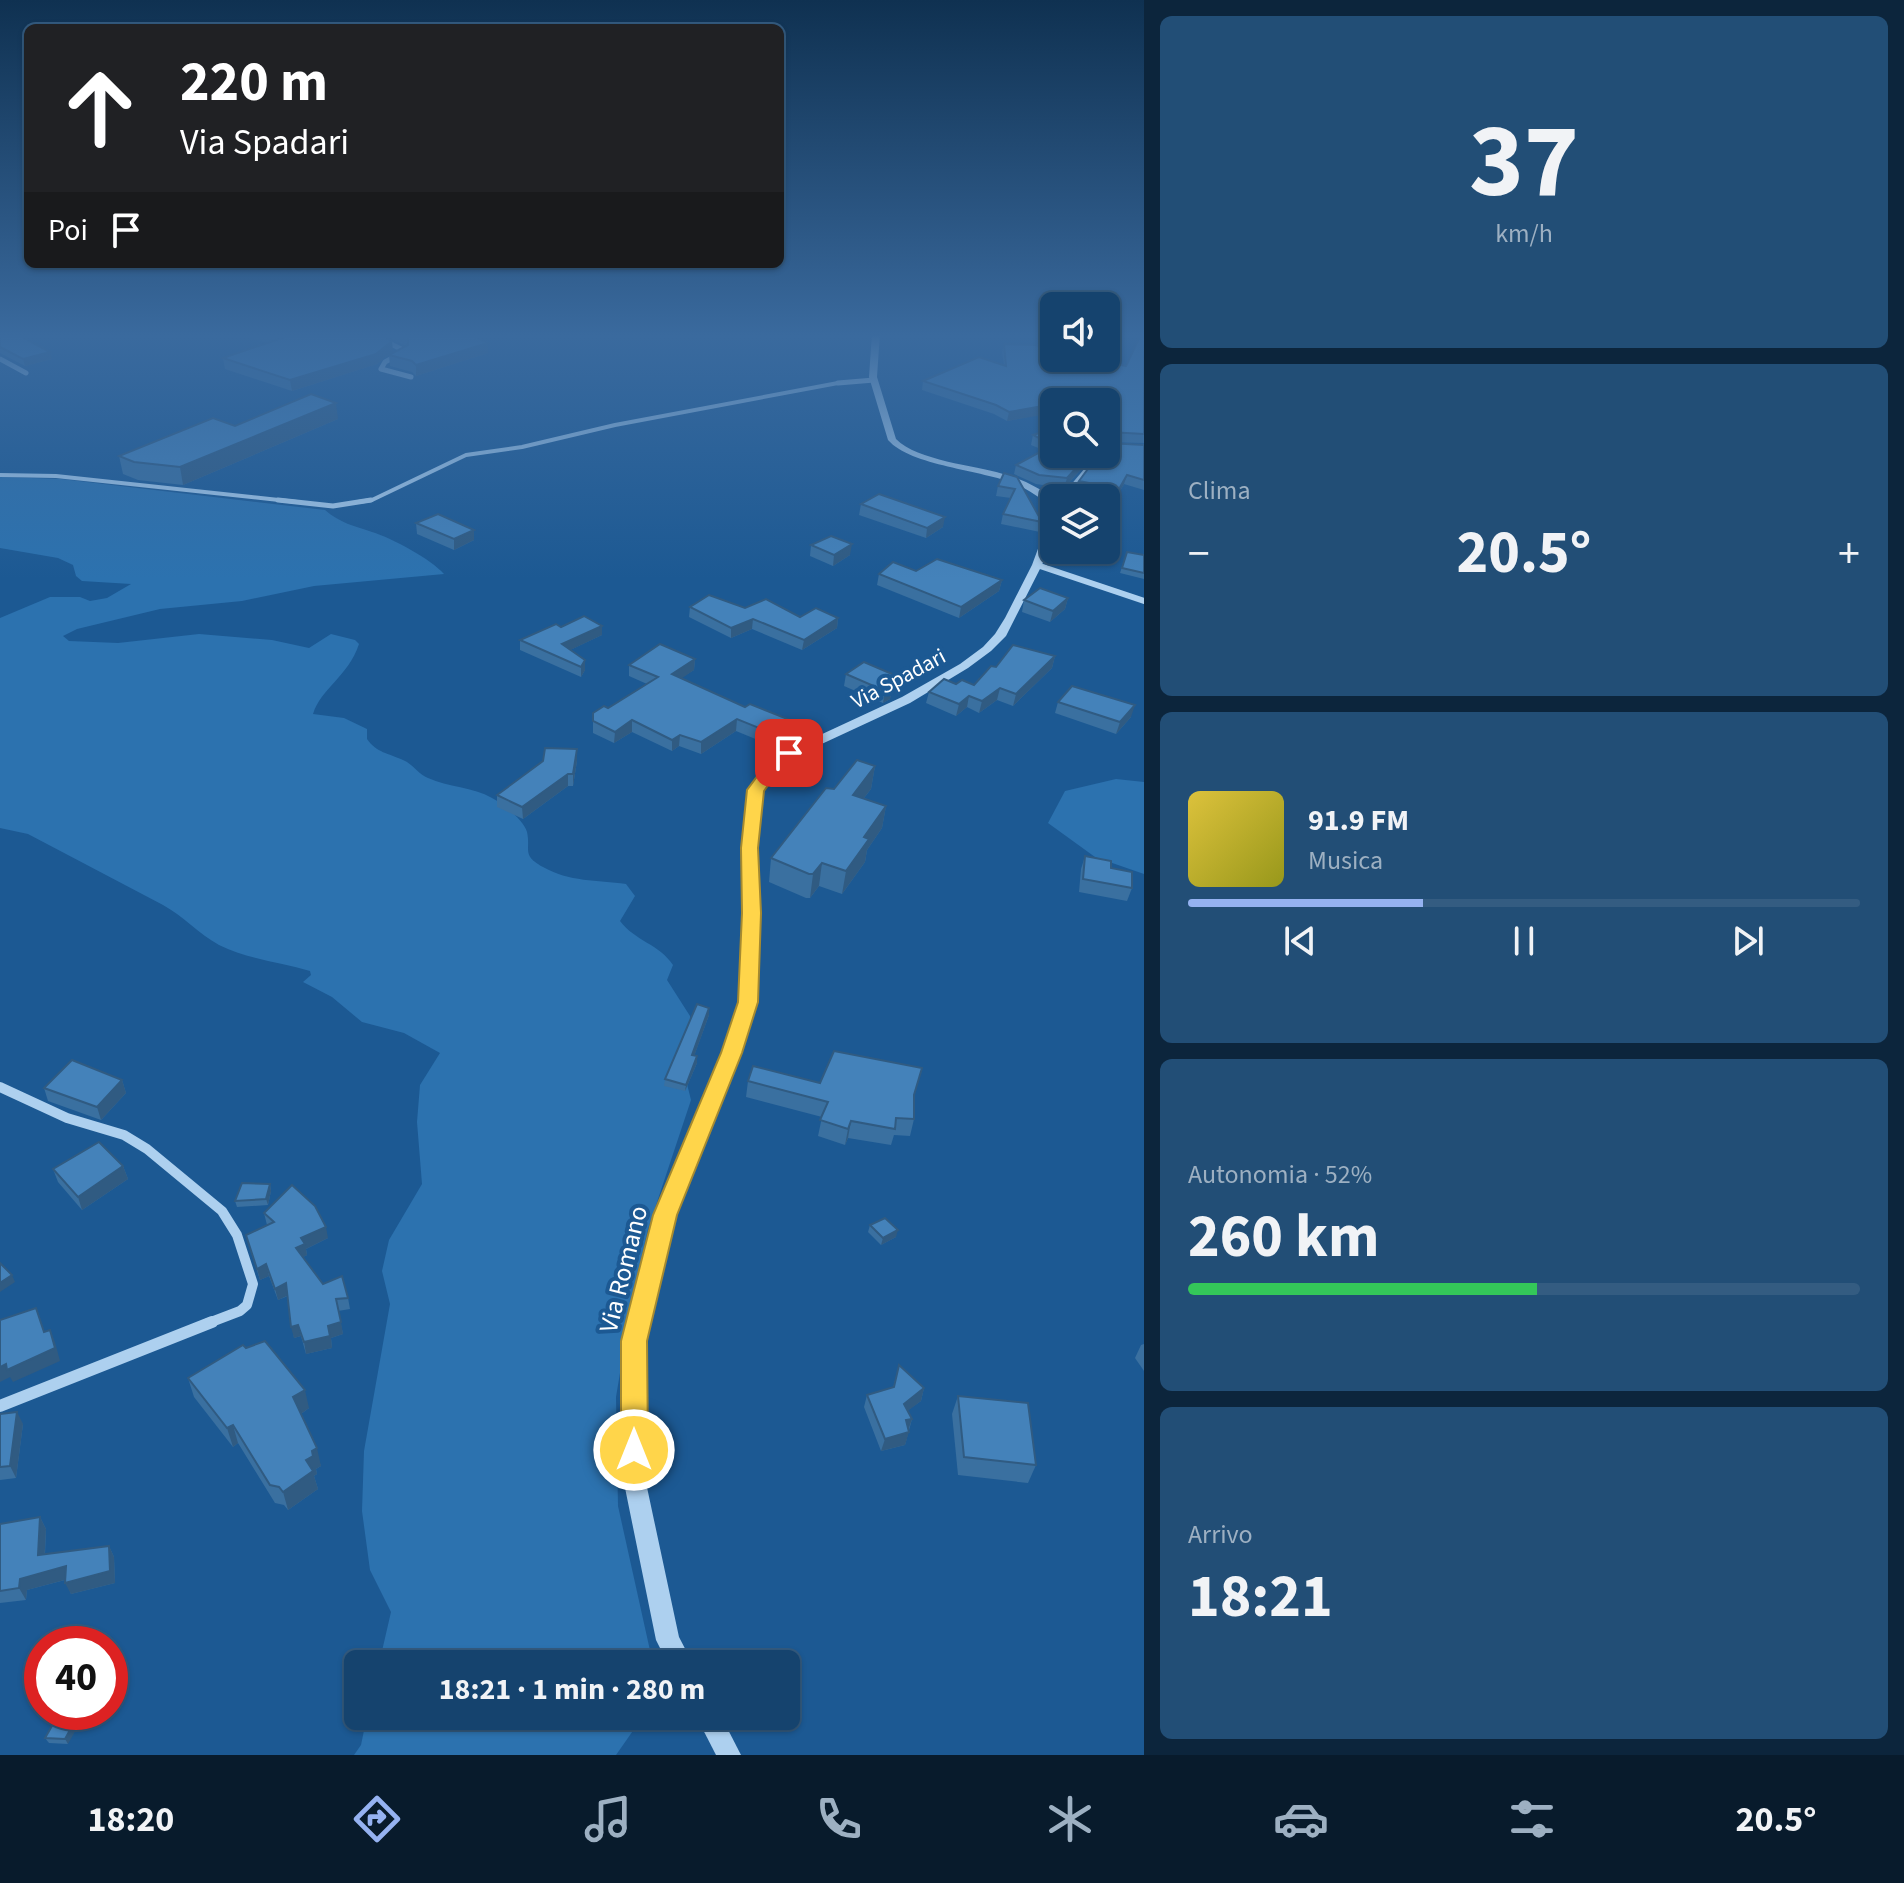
<!DOCTYPE html>
<html lang="it">
<head>
<meta charset="utf-8">
<style>
  body { margin:0; font-family:"Source Sans 3",sans-serif; background:#224e76; color:#f1f3f6; height:100vh; display:flex; flex-direction:column; font-size:30px; white-space:nowrap }
  * { box-sizing:border-box; margin:0 }
  p { font-size:26px; color:#9db0c2 }
  .icon { flex:none; width:44px; height:44px; fill:none; stroke:currentColor; stroke-width:2; stroke-linecap:round; stroke-linejoin:round }
  .map { position:relative; flex:1; overflow:hidden }
  .side { display:flex; flex-direction:column; gap:16px; padding:16px; background:#0c253c; width:760px }
  .side>* { flex:none }
  .hud { position:absolute; left:24px; top:24px; width:760px; height:244px; border-radius:12px; box-shadow:0 2px 6px #0004,0 0 0 2px #345c81; background:#202124; color:#fff; overflow:hidden }
  .fabs { position:absolute; left:1040px; top:292px; display:grid; gap:16px }
  .fabs a { display:grid; place-items:center; width:80px; height:80px; border-radius:12px; background:#15436e; box-shadow:0 2px 6px #0004,0 0 0 2px #345c81; font-size:40px }
  .speed { position:absolute; left:24px; top:1626px; display:flex; gap:16px; font-size:40px; font-weight:700; text-align:center }
  .speed>* { display:grid; place-content:center; width:104px; height:104px; border-radius:50%; background:#15436e; box-shadow:0 2px 6px #0004,0 0 0 2px #345c81; line-height:1 }
  .speed .limit { border:12px solid #d22; background:#fff; color:#111 }
  .pin { position:absolute; display:grid; place-items:center; width:68px; height:68px; color:#fff; margin:-34px; border-radius:16px; box-shadow:0 4px 12px #0006 }
  .me { position:absolute; width:88px; margin:-44px; rotate:0deg; stroke-linejoin:round; filter:drop-shadow(0 0 6px #0008) }
  .turn { display:flex; align-items:center; gap:28px; height:168px; padding:0 24px; font-size:36px }
  .turn .icon { width:104px; height:104px; stroke-width:2.5 }
  .turn b { display:block; font-size:56px; line-height:68px }
  .then { display:flex; align-items:center; height:76px; padding:0 24px; background:#0003; gap:16px; font-size:30px }
  .big { font-size:60px; font-weight:700; line-height:1.1 }
  .side .widget { flex:1; display:flex; flex-direction:column; justify-content:center; gap:12px; min-width:0; padding:0 28px; border-radius:12px; background:#224e76 }
  .side .dial { align-items:center; gap:0 }
  .dial b { font-size:104px; line-height:1 }
  .song { display:flex; align-items:center; gap:24px }
  .cover { width:96px; height:96px; border-radius:12px; background:linear-gradient(135deg,hsl(50 70% 55%),hsl(60 70% 35%)) }
  .played { height:8px; border-radius:4px; background:linear-gradient(90deg,#95b2f1 35%,#345c81 35%) }
  .keys { display:flex; justify-content:space-around; direction:ltr }
  .heat { display:flex; justify-content:space-between; align-items:center; font-size:44px; direction:ltr }
  .charge { height:12px; border-radius:6px; background:linear-gradient(90deg,#34c759 52%,#345c81 0) }
  .trip { position:absolute; left:344px; top:1650px; width:456px; height:80px; border-radius:12px; background:#15436e; box-shadow:0 2px 6px #0004,0 0 0 2px #345c81; font-weight:700; line-height:80px; text-align:center }
  .menu { display:flex; height:128px; justify-content:space-around; align-items:center; background:#081b2c; color:#9db0c2 }
  .menu .icon { width:56px; height:56px }
  .menu .on { color:#95b2f1 }
  .menu b { font-size:36px; color:#f1f3f6 }
  main { display:flex; flex:1; min-height:0 }
  .map>svg:first-child { display:block }
</style>
</head>
<body>
<main>
<div class="map">
<svg width="1144" height="1755" viewBox="0 0 1144 1755">
  <rect width="100%" height="100%" fill="#1c5993"/>
  <g fill="#2c72af">
    <path d="M0,477l61,2 264,31c15,13 29,16 47,22 20,6 59,27 72,42l-130,12 -72,15 -82,8 -83,20 -14,7 6,5 49,2 81,-9 73,6 37,8 22,-14 24,6 4,4c-11,33 -38,44 -46,70l31,4 23,11v10c10,14 21,14 36,21 10,4 15,14 25,18 20,9 45,9 64,20 11,6 32,22 35,34 4,18 -6,23 16,35 26,15 54,13 83,17l9,12 -15,25c15,20 39,23 53,44l-6,15 23,36 3,32 -8,28 6,24 -43,129 -15,66 -17,102 2,109 35,158h-274l12,-52 -21,-42 -8,-59 2,-60 26,-147 -8,-33 7,-31 33,-56 -5,-62 3,-37 20,-32 -36,-20 -42,-11 -30,-25 -29,-15 8,-7 -1,-4c-30,-9 -63,-12 -91,-26 -20,-11 -36,-29 -56,-40l-135,-71 -28,-6v-210l50,-21h30l10,4 17,-3 24,-14 -49,-3 -6,-5 -3,-11 -15,-7 -58,-10z"/>
    <polygon points="1116,779 1144,782 1144,874 1095,857 1048,823 1065,791"/>
    <polygon points="367,1716 652,1716 637,1725 616,1755 354,1755 361,1745"/>
  </g>
  <g fill="none" stroke-linecap="round" stroke-linejoin="round">
    <g stroke="#add0ef" stroke-width="4">
      <polyline points="0,475 56,476 297,502"/>
      <polyline points="358,502 372,500 466,455 522,447 615,425 838,383"/>
    </g>
    <polyline stroke="#add0ef" stroke-width="5" points="278,500 333,506 371,500"/>
    <g stroke="#add0ef" stroke-width="5">
      <polyline points="369,333 405,351 385,362 381,369 411,377"/>
      <polyline points="0,359 26,373"/>
      <polyline points="838,383 874,380"/>
      <polyline points="1063,498 1100,454"/>
    </g>
    <polyline stroke="#add0ef" stroke-width="6" points="1037,565 1144,601"/>
    <polyline stroke="#add0ef" stroke-width="10" points="0,1087 67,1118 124,1135 147,1149 222,1211 237,1235 253,1284 247,1305 240,1311 206,1324"/>
    <polyline stroke="#add0ef" stroke-width="12" points="0,1406 212,1322"/>
    <g fill="#add0ef" fill-rule="evenodd">
      <path d="M872,333h8l-3,44 19,62c22,22 78,26 107,35 19,5 35,13 51,25v7c-13,-6 -24,-16 -38,-22 -34,-14 -105,-18 -128,-44l-19,-63z"/>
      <polygon points="1054,516 1054,532 1042,565 1006,636 991,651 968,668 910,703 785,761 761,790 757,848 758,913 756,1002 740,1053 674,1215 644,1341 645,1478 679,1637 693,1664 668,1664 656,1640 623,1478 624,1341 656,1215 724,1053 740,1002 744,913 743,848 749,790 777,755 902,697 960,664 983,647 995,634 1005,618 1032,565 1049,519"/>
      <polygon points="696,1716 721,1716 741,1755 716,1755"/>
    </g>
  </g>
  <g fill="#3a70a0">
    <polygon points="0,333 34,333 23,337 52,359 25,366 0,353"/>
    <polygon points="246,333 378,333 393,351 377,364 292,391 225,369 223,358 267,343 247,337"/>
    <polygon points="380,333 467,333 488,343 488,353 416,376 412,372 390,366 389,355 406,346"/>
    <polygon points="1144,335 1144,443 1106,442 1112,408 1110,403 1106,404 1106,402 1007,421 994,414 922,390 923,381 1004,365 1002,352 1004,344 1126,366"/>
    <polygon points="338,419 183,485 138,480 123,474 119,456 235,426"/>
    <polygon points="1033,435 1095,454 1064,488 1036,484 1014,474 1016,465 1043,450 1031,445"/>
    <polygon points="1144,445 1144,490 1124,484 1116,498 1077,490 1079,481"/>
    <polygon points="1004,473 1042,522 1040,532 1001,524 1003,514 1011,498 996,496 998,486"/>
    <polygon points="861,504 943,527 926,538 859,515"/>
    <polygon points="416,523 474,530 474,540 454,550 417,534"/>
    <polygon points="811,545 850,555 833,566 810,556"/>
    <polygon points="1127,552 1144,555 1144,579 1120,573"/>
    <polygon points="879,574 1002,580 999,591 959,618 877,585"/>
    <polygon points="1068,598 1065,609 1050,622 1022,612 1024,600"/>
    <polygon points="690,607 745,608 800,617 838,618 837,628 802,650 752,629 731,638 689,617"/>
    <polygon points="602,626 602,635 570,650 585,660 585,670 581,677 520,650 520,640 561,627"/>
    <polygon points="1055,656 1052,668 1013,706 997,700 979,713 967,707 956,716 926,703 929,692 956,684 974,685 996,667"/>
    <polygon points="695,659 694,670 681,678 745,707 790,720 788,732 773,744 768,744 736,731 701,754 679,746 672,751 632,732 614,743 593,733 593,713 608,708 647,684 629,676 629,665"/>
    <polygon points="846,674 892,688 890,699 883,703 844,686"/>
    <polygon points="1058,702 1131,717 1116,734 1055,713"/>
    <polygon points="577,749 577,761 573,786 568,786 523,819 497,807 497,795"/>
    <polygon points="875,766 871,789 864,798 886,806 882,828 867,850 865,862 842,894 819,886 810,898 806,898 769,882 771,858 834,789"/>
    <polygon points="1085,856 1111,868 1132,888 1127,901 1079,892 1081,869"/>
    <polygon points="709,1008 709,1015 694,1056 697,1063 685,1091 664,1086 665,1079"/>
    <polygon points="122,1080 126,1093 101,1120 48,1101 44,1088"/>
    <polygon points="748,1081 820,1083 914,1097 914,1119 910,1136 894,1135 891,1145 848,1138 845,1145 818,1136 822,1117 746,1097"/>
    <polygon points="123,1166 128,1179 82,1210 58,1182 53,1169"/>
    <polygon points="270,1184 271,1191 268,1205 237,1207 235,1201"/>
    <polygon points="264,1213 328,1238 306,1249 307,1255 303,1257 323,1284 348,1298 350,1309 338,1311 343,1334 331,1338 332,1348 306,1354 301,1336 294,1338 288,1296 278,1300 269,1276 260,1280 246,1235 267,1225"/>
    <polygon points="870,1225 896,1237 881,1245 868,1232"/>
    <polygon points="1144,1344 1144,1371 1135,1358 1141,1345"/>
    <polygon points="899,1365 924,1388 921,1401 908,1410 912,1419 905,1445 881,1451 864,1407 867,1395 893,1388"/>
    <polygon points="188,1378 309,1408 301,1414 321,1466 316,1469 317,1474 314,1476 318,1489 288,1510 284,1505 275,1503 238,1443 233,1447 194,1397"/>
    <polygon points="958,1396 1036,1465 1028,1483 958,1475 952,1414"/>
    <polygon points="0,1414 23,1424 16,1478 0,1480"/>
    <polygon points="40,1517 46,1529 45,1554 109,1546 114,1557 115,1583 71,1594 65,1580 27,1590 26,1600 0,1603 0,1524"/>
    <polygon points="60,1712 68,1744 49,1743 45,1738"/>
  </g>
  <g fill="#305b82">
    <polygon points="15,333 34,333 16,340"/>
    <polygon points="392,341 393,351 377,364 292,391 290,380"/>
    <polygon points="488,343 488,353 416,376 416,365"/>
    <polygon points="50,352 52,359 25,366 23,359"/>
    <polygon points="1112,394 1110,403 1106,404 1106,402 1067,402"/>
    <polygon points="336,403 338,419 183,485 180,467"/>
    <polygon points="1054,404 1054,413 1007,421 1009,412"/>
    <polygon points="1089,454 1095,454 1064,488 1067,478"/>
    <polygon points="1127,475 1124,484 1116,498 1119,489"/>
    <polygon points="945,517 943,527 926,538 927,528"/>
    <polygon points="474,530 474,540 454,550 454,539"/>
    <polygon points="852,544 850,555 833,566 834,555"/>
    <polygon points="1002,580 999,591 959,618 961,607"/>
    <polygon points="1068,598 1065,609 1050,622 1053,611"/>
    <polygon points="838,618 837,628 802,650 804,640"/>
    <polygon points="753,619 752,629 731,638 731,628"/>
    <polygon points="602,626 602,635 562,654 562,644"/>
    <polygon points="1055,656 1052,668 1013,706 1016,694"/>
    <polygon points="695,659 694,670 672,685 672,674"/>
    <polygon points="585,660 585,670 581,677 581,667"/>
    <polygon points="892,688 890,699 883,703 885,691"/>
    <polygon points="1000,688 997,700 979,713 982,701"/>
    <polygon points="969,696 967,707 956,716 959,704"/>
    <polygon points="1135,705 1131,717 1116,734 1120,722"/>
    <polygon points="737,719 736,731 701,754 701,742"/>
    <polygon points="632,720 632,732 614,743 615,732"/>
    <polygon points="790,720 788,732 773,744 774,732"/>
    <polygon points="680,735 679,746 672,751 672,740"/>
    <polygon points="577,749 577,761 573,786 573,774"/>
    <polygon points="875,766 871,789 849,817 853,795"/>
    <polygon points="568,774 568,786 523,819 522,807"/>
    <polygon points="886,806 882,828 867,850 865,862 842,894 846,871 864,837"/>
    <polygon points="822,863 819,886 810,898 813,874"/>
    <polygon points="709,1008 709,1015 692,1062 692,1055"/>
    <polygon points="697,1056 697,1063 685,1091 686,1085"/>
    <polygon points="122,1080 126,1093 101,1120 97,1107"/>
    <polygon points="851,1121 848,1138 845,1145 848,1129"/>
    <polygon points="123,1166 128,1179 82,1210 78,1197"/>
    <polygon points="270,1184 271,1191 268,1205 266,1199"/>
    <polygon points="326,1227 328,1238 306,1249 307,1255 298,1260 296,1248 301,1238"/>
    <polygon points="898,1230 896,1237 881,1245 883,1238"/>
    <polygon points="266,1264 269,1276 260,1280 257,1269"/>
    <polygon points="12,1275 15,1282 0,1292 0,1283"/>
    <polygon points="286,1283 289,1295 278,1300 275,1289"/>
    <polygon points="341,1322 343,1334 331,1338 332,1348 306,1354 304,1342 328,1326"/>
    <polygon points="298,1325 301,1336 294,1338 291,1327"/>
    <polygon points="50,1330 55,1342 60,1361 13,1382 10,1377 0,1382 0,1367 6,1364"/>
    <polygon points="924,1388 921,1401 901,1416 904,1404"/>
    <polygon points="305,1390 309,1408 298,1416 293,1397"/>
    <polygon points="17,1412 23,1424 16,1478 10,1466"/>
    <polygon points="912,1419 908,1431 906,1420"/>
    <polygon points="233,1425 238,1443 233,1447 227,1428"/>
    <polygon points="909,1432 905,1445 881,1451 885,1439"/>
    <polygon points="317,1448 321,1466 316,1469 317,1474 314,1476 318,1489 288,1510 283,1492 312,1451"/>
    <polygon points="40,1517 46,1529 44,1567 38,1555"/>
    <polygon points="109,1546 114,1557 115,1583 71,1594 65,1583"/>
    <polygon points="66,1566 72,1578 27,1590 26,1600 19,1588 20,1579"/>
    <polygon points="80,1712 86,1712 68,1744 65,1739"/>
  </g>
  <g fill="#4482ba" stroke="#305b82" stroke-width="2">
    <polygon points="0,333 15,333 50,352 23,359 0,347"/>
    <polygon points="269,333 378,333 392,341 376,354 290,380 223,358 282,338"/>
    <polygon points="401,333 467,333 488,343 416,365 412,361 389,355 408,345 408,337"/>
    <polygon points="1141,334 1144,335 1144,434 1109,432 1106,435 1106,410 1116,407 1112,394 1067,402 1054,402 1054,404 1009,412 996,405 923,381 979,357 1006,366 1004,344 1035,345 1054,349 1054,358 1092,358 1126,366"/>
    <polygon points="311,394 336,403 180,467 134,462 119,456 213,418 235,426"/>
    <polygon points="1054,428 1054,454 1089,454 1067,478 1039,475 1016,465 1053,445 1033,435"/>
    <polygon points="1108,443 1144,445 1144,480 1127,475 1119,489 1079,481 1099,454 1106,454 1106,445"/>
    <polygon points="1004,473 1017,477 1042,522 1003,514 1015,489 998,486"/>
    <polygon points="879,494 945,517 927,528 861,504"/>
    <polygon points="438,514 474,530 454,539 416,523"/>
    <polygon points="831,536 852,544 834,555 811,545"/>
    <polygon points="1127,552 1144,555 1144,573 1122,568"/>
    <polygon points="937,559 1002,580 961,607 879,574 893,562 916,571"/>
    <polygon points="1040,588 1068,598 1053,611 1024,600"/>
    <polygon points="709,595 745,608 766,599 800,617 816,608 838,618 804,640 753,619 731,628 690,607"/>
    <polygon points="584,616 602,626 562,644 585,660 581,667 520,640 556,624 561,627"/>
    <polygon points="660,644 695,659 672,674 745,707 750,704 790,720 774,732 769,732 737,719 701,742 680,735 672,740 632,720 615,732 593,721 593,713 604,706 608,708 658,677 629,665"/>
    <polygon points="1013,645 1055,656 1016,694 1000,688 982,701 969,696 959,704 929,692 944,679 956,684 962,680 974,685 991,666 996,667"/>
    <polygon points="864,662 892,674 892,688 885,691 846,674"/>
    <polygon points="1072,686 1135,705 1120,722 1058,702"/>
    <polygon points="545,748 577,749 573,774 568,774 522,807 497,795 543,761"/>
    <polygon points="857,760 875,766 853,795 886,806 864,837 869,839 846,871 822,863 813,874 809,874 771,858 826,788 834,789"/>
    <polygon points="1085,856 1111,861 1111,868 1132,872 1132,888 1083,879"/>
    <polygon points="697,1004 709,1008 692,1055 697,1056 686,1085 665,1079"/>
    <polygon points="834,1051 922,1068 914,1095 914,1119 896,1118 895,1129 851,1121 848,1129 820,1120 828,1102 748,1081 753,1066 820,1083"/>
    <polygon points="72,1060 122,1080 97,1107 44,1088"/>
    <polygon points="99,1142 123,1166 78,1197 53,1169"/>
    <polygon points="242,1183 270,1184 266,1199 235,1201"/>
    <polygon points="292,1185 315,1206 326,1227 301,1238 305,1244 296,1248 323,1284 342,1276 348,1298 336,1299 341,1322 328,1326 330,1336 304,1342 298,1325 291,1327 286,1283 275,1289 266,1264 257,1269 246,1235 274,1222 264,1213"/>
    <polygon points="885,1218 898,1230 883,1238 870,1225"/>
    <polygon points="0,1263 12,1275 0,1283"/>
    <polygon points="36,1308 44,1332 50,1330 55,1348 7,1370 6,1364 0,1367 0,1320"/>
    <polygon points="265,1341 305,1390 293,1397 317,1448 312,1451 313,1456 306,1460 313,1471 283,1492 279,1487 270,1485 233,1425 227,1428 188,1378 243,1345 246,1348"/>
    <polygon points="899,1365 924,1388 904,1404 912,1419 906,1420 909,1432 885,1439 867,1395 894,1387"/>
    <polygon points="958,1396 1028,1403 1036,1465 964,1457"/>
    <polygon points="17,1412 10,1466 0,1467 0,1414"/>
    <polygon points="40,1517 38,1555 109,1546 110,1571 65,1583 66,1566 20,1579 19,1588 0,1591 0,1524"/>
    <polygon points="60,1712 80,1712 65,1739 45,1738"/>
  </g>
  <linearGradient id="sky" x2="0" y2="1"><stop stop-color="#0f3151"/><stop offset="0.58" stop-color="#3a6a9e"/><stop offset="1" stop-color="#3a6a9e" stop-opacity="0"/></linearGradient>
  <rect width="1144" height="579" fill="url(#sky)"/>
  <polygon fill="#ffd54a" stroke="#a68a30" stroke-width="2" points="789,748 797,753 779,770 764,791 758,848 761,913 758,1002 742,1053 677,1215 647,1341 648,1450 644,1459 634,1463 625,1459 621,1450 621,1341 653,1215 721,1053 738,1002 742,913 741,848 747,790 767,763"/>
  <g text-anchor="middle" stroke-width="8" stroke-linejoin="round" paint-order="stroke">
    <g font-size="22" fill="#fff" stroke="#1c5993">
      <text transform="translate(898 678) rotate(-28)" y="8">Via Spadari</text>
    </g>
    <g font-size="26" fill="#fff" stroke="#1c5993">
      <text transform="translate(623 1269) rotate(-76)" y="9">Via Romano</text>
    </g>
  </g>
</svg>
<div class="fabs">
<a><svg class="icon" aria-label="sound" viewBox="0 0 24 24"><path d="M4 9h4l5-4v14l-5-4H4zM17 9q2 3 0 6"/></svg></a>
<a><svg class="icon" aria-label="search" viewBox="0 0 24 24"><circle cx="10" cy="10" r="6"/><path d="M15 15l6 6"/></svg></a>
<a><svg class="icon" aria-label="layers" viewBox="0 0 24 24"><path d="M12 4l9 5-9 5-9-5zM3 14l9 5 9-5"/></svg></a>
</div>
<div class="speed"><div class="limit">40</div></div>
<div class="pin" style="left:789px;top:753px;background:#d93025"><svg class="icon" aria-label="arrive" viewBox="0 0 24 24"><path d="M6 21V4h12l-3 4 3 4H6"/></svg></div>
<svg class="me" style="left:634px;top:1450px" viewBox="-20 -20 40 40"><circle r="17" fill="#ffd54a" stroke="#fff" stroke-width="3"/><path d="M0-11L8 9 0 5-8 9z" fill="#fff"/></svg>
<div class="trip">18:21 · 1 min · 280 m</div>
<div class="hud">
<div class="turn"><svg class="icon" aria-label="ahead" viewBox="0 0 24 24"><path d="M12 20V5M6 11l6-6 6 6"/></svg><div><b>220 m</b>Via Spadari</div></div>
<div class="then">Poi<svg class="icon" aria-label="arrive" viewBox="0 0 24 24"><path d="M6 21V4h12l-3 4 3 4H6"/></svg></div>
</div>
</div>
<section class="side">
<div class="widget dial"><b>37</b><p>km/h</p></div>
<div class="widget"><p>Clima</p>
<div class="heat"><a>−</a><b class="big">20.5°</b><a>+</a></div>
</div>
<div class="widget">
<div class="song"><i class="cover"></i><div><b>91.9 FM</b><p>Musica</p></div></div>
<div class="played"></div>
<div class="keys"><svg class="icon" aria-label="previous" viewBox="0 0 24 24"><path d="M18 5L8 12l10 7zM5 5v14"/></svg><svg class="icon" aria-label="pause" viewBox="0 0 24 24"><path d="M8 5v14M16 5v14"/></svg><svg class="icon" aria-label="next" viewBox="0 0 24 24"><path d="M6 5l10 7-10 7zM19 5v14"/></svg></div>
</div>
<div class="widget"><p>Autonomia · 52%</p><b class="big">260 km</b><div class="charge"></div></div>
<div class="widget"><p>Arrivo</p><b class="big">18:21</b></div>
</section>
</main>
<nav class="menu">
<b>18:20</b>
<svg class="icon on" aria-label="directions" viewBox="0 0 24 24"><path d="M12 3l9 9-9 9-9-9zM9 14v-3h6M13 9l2 2-2 2"/></svg>
<svg class="icon" aria-label="music" viewBox="0 0 24 24"><path d="M9 18V5l10-2v13"/><circle cx="6" cy="18" r="3"/><circle cx="16" cy="16" r="3"/></svg>
<svg class="icon" aria-label="phone" viewBox="0 0 24 24"><path d="M5 4h4l2 5-3 2q2 4 5 5l2-3 5 2v4C11 20 4 13 5 4z"/></svg>
<svg class="icon" aria-label="climate" viewBox="0 0 24 24"><path d="M12 3v18M4 7l16 10M4 17L20 7"/></svg>
<svg class="icon" aria-label="car" viewBox="0 0 24 24"><path d="M5 17H2v-5l4-1 3-4h7l3 4 3 1v5h-3M9 17h6M6 11h13"/><circle cx="7" cy="17" r="2"/><circle cx="17" cy="17" r="2"/></svg>
<svg class="icon" aria-label="filters" viewBox="0 0 24 24"><path d="M4 7h16M4 17h16"/><circle cx="9" cy="7" r="2"/><circle cx="15" cy="17" r="2"/></svg>
<b>20.5°</b>
</nav>
</body>
</html>
